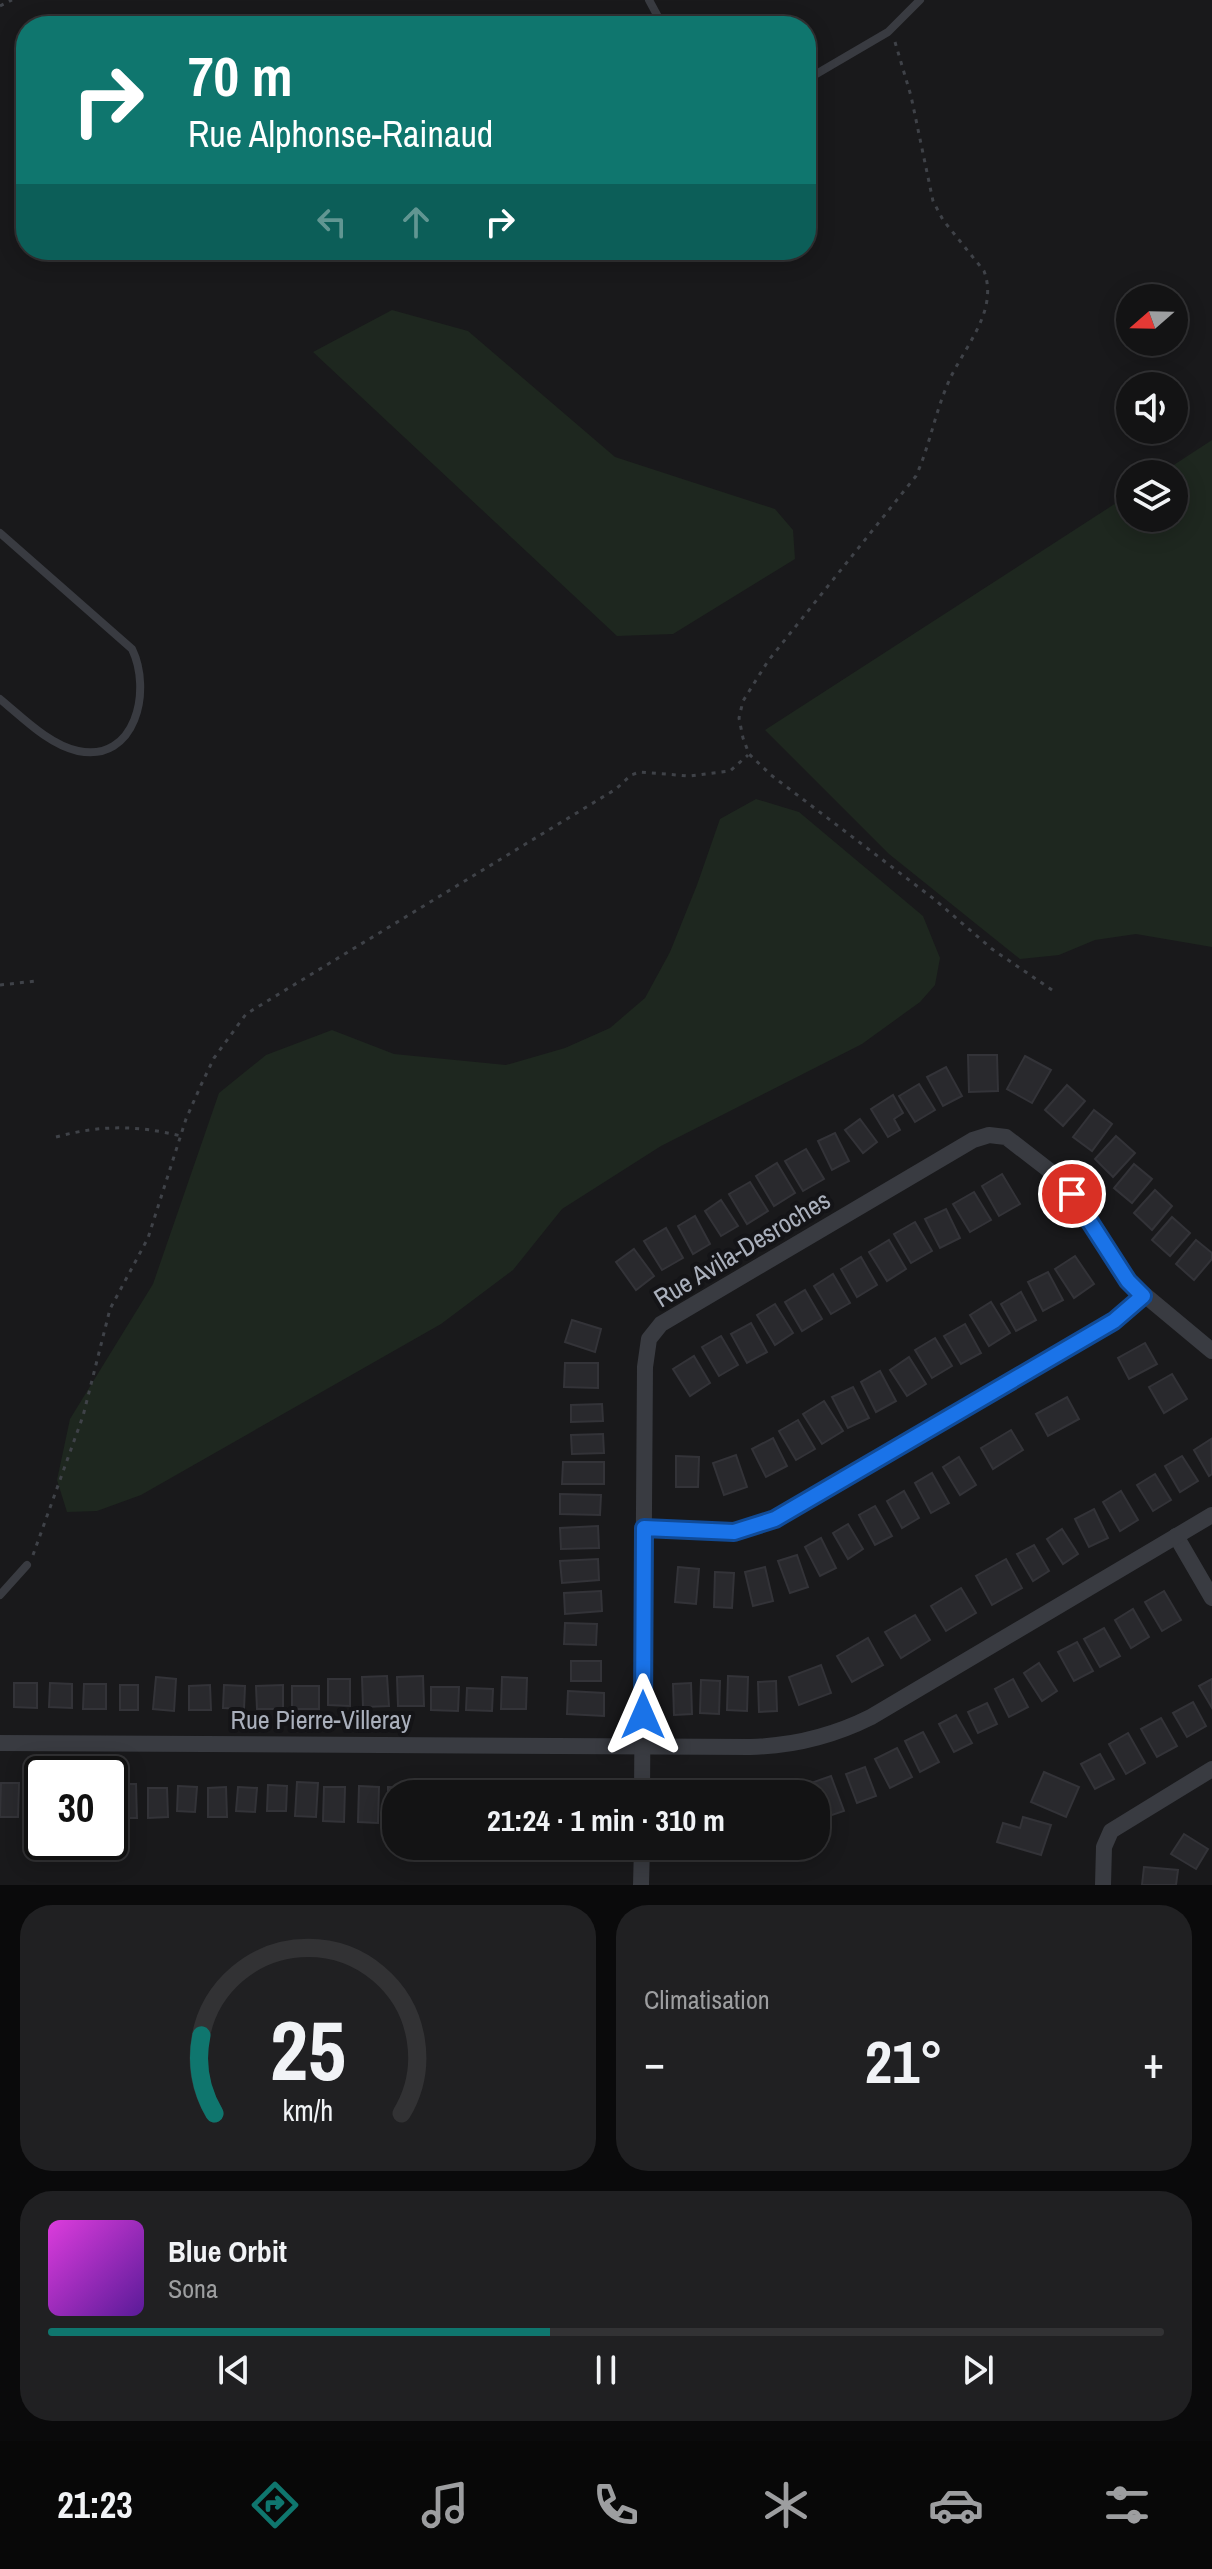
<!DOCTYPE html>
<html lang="fr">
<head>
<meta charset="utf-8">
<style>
  body { margin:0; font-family:"Archivo Narrow",sans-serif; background:#202022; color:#f1f3f6; height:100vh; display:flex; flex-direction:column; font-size:30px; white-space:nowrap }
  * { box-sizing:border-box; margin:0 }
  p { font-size:26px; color:#9d9ea0 }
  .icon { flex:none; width:44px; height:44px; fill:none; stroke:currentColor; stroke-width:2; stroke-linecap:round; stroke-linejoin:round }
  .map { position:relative; height:1885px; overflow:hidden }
  .side { display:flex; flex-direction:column; gap:20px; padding:20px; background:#0a0a0b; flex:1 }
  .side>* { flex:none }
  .hud { position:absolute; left:16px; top:16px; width:800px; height:244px; border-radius:32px; box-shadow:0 4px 20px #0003,0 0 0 2px #323234; background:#0f766e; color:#fff; overflow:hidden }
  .needle { width:52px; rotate:250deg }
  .tools { position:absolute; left:1116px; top:284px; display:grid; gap:16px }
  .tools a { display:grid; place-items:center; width:72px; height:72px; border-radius:50%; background:#131314; box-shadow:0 4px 20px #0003,0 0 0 2px #323234; font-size:40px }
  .speed { position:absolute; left:24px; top:1756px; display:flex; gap:16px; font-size:40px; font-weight:700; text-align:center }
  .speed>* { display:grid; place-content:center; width:104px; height:104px; border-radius:50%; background:#131314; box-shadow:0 4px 20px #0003,0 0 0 2px #323234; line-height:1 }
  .speed .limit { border:4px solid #111; border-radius:12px; background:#fff; color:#111 }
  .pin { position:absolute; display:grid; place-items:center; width:68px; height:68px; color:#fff; margin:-34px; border:4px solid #fff; border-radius:50%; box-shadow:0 2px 8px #0007 }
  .me { position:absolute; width:88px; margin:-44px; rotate:0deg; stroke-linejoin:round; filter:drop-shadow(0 0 6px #0008) }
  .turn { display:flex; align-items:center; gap:28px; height:168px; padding:0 40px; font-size:36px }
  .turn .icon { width:104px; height:104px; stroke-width:2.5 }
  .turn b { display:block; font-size:56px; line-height:68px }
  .lanes { display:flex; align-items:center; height:76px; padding:0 40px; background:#0003; justify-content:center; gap:40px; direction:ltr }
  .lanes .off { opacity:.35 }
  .big { font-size:60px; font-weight:700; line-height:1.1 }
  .side .widget { flex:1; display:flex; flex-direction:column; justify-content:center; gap:12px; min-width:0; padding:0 28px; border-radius:32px; background:#202022 }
  .side .dial { align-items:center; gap:0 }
  .dial svg { height:208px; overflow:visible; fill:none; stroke:#323234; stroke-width:7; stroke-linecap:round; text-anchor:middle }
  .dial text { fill:#f1f3f6; stroke:none }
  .song { display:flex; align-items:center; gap:24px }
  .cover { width:96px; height:96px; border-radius:12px; background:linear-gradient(135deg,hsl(300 70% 55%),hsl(270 70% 35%)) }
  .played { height:8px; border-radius:4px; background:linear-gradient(90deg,#0f766e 45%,#323234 45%) }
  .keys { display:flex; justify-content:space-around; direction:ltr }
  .heat { display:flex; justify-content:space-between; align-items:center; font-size:44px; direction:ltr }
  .side .tiles { flex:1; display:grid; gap:20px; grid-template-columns:1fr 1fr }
  .widget:last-child { grid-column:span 2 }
  .trip { position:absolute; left:382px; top:1780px; width:448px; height:80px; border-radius:32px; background:#131314; box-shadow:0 4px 20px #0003,0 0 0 2px #323234; font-weight:700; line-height:80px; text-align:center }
  .menu { display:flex; height:128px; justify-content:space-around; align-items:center; background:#080808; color:#9d9ea0 }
  .menu .icon { width:56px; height:56px }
  .menu .selected { color:#0f766e }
  .menu b { font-size:36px; color:#f1f3f6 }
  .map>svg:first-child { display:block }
</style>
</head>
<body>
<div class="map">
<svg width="1212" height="1885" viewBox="0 0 1212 1885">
  <rect width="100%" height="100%" fill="#19191b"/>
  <g fill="#1e271f">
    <polygon points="392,310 468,331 615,457 775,509 793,530 795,559 673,634 617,636 313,352"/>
    <polygon points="1212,440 1212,947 1136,934 1095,940 1059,955 1020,959 889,854 765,730 1130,494 1130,518 1174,518 1174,474 1160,474"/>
    <polygon points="756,799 799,812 923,916 940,958 935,985 920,1002 862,1044 661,1146 562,1209 513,1270 441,1324 141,1495 97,1511 67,1512 57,1480 70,1419 153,1284 219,1093 266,1055 332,1030 394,1054 506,1065 565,1048 610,1028 645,998 670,952 697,885 720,819"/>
  </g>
  <g fill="#29292d" stroke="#333338" stroke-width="2">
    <polygon points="968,1055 997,1055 998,1091 969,1092"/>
    <polygon points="1025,1056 1051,1070 1032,1103 1007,1089"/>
    <polygon points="946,1067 962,1096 943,1106 927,1077"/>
    <polygon points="919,1084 935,1110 915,1122 899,1096"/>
    <polygon points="1067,1085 1085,1101 1063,1126 1045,1110"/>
    <polygon points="893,1095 903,1113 894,1119 900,1130 888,1137 871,1109"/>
    <polygon points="1094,1110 1112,1124 1092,1151 1073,1137"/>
    <polygon points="860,1119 877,1142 863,1153 845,1130"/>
    <polygon points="835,1133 849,1161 832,1170 818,1141"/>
    <polygon points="1116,1136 1135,1153 1113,1177 1095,1159"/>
    <polygon points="806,1149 824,1179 803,1191 785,1161"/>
    <polygon points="777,1163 795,1193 774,1206 756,1176"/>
    <polygon points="1134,1164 1152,1179 1132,1203 1114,1188"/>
    <polygon points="1002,1174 1020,1204 999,1216 982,1186"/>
    <polygon points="750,1182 768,1211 747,1224 729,1194"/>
    <polygon points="1155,1190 1172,1206 1152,1230 1134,1213"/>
    <polygon points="974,1192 991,1220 970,1232 953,1204"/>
    <polygon points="721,1200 738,1226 721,1236 705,1211"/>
    <polygon points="946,1209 960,1238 940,1248 925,1219"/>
    <polygon points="695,1216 710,1244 693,1254 678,1226"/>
    <polygon points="1172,1217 1190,1233 1170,1256 1152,1240"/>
    <polygon points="915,1222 932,1251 911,1263 894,1234"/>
    <polygon points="666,1228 683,1258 662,1270 644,1241"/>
    <polygon points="889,1240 906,1269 887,1281 869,1252"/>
    <polygon points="1196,1240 1212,1253 1212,1259 1194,1280 1176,1264"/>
    <polygon points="634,1249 654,1276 636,1290 616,1262"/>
    <polygon points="1075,1256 1094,1284 1074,1298 1055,1269"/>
    <polygon points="861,1257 877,1285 857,1297 841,1269"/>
    <polygon points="1048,1272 1063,1300 1043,1311 1028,1282"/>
    <polygon points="833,1274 850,1303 831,1314 814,1286"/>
    <polygon points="805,1290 822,1319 802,1331 785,1302"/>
    <polygon points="1021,1292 1036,1320 1016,1331 1001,1304"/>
    <polygon points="991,1302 1010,1333 989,1346 970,1315"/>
    <polygon points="775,1304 793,1333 775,1345 757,1315"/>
    <polygon points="572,1320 601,1329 595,1352 565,1342"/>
    <polygon points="751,1323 767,1352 747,1363 731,1334"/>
    <polygon points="965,1324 981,1353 961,1364 944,1336"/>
    <polygon points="721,1336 738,1365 719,1376 702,1347"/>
    <polygon points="935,1338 952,1366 932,1378 915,1350"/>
    <polygon points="1145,1343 1157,1364 1129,1379 1118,1358"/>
    <polygon points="694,1356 710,1383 690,1396 673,1369"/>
    <polygon points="909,1357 926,1384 907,1396 890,1370"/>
    <polygon points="565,1363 598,1363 598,1388 564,1387"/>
    <polygon points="880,1371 896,1401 876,1412 861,1382"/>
    <polygon points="1172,1374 1187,1399 1164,1413 1149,1387"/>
    <polygon points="853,1387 869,1418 848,1428 832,1397"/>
    <polygon points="1067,1397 1079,1419 1048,1436 1036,1414"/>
    <polygon points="824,1401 843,1431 822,1444 803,1414"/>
    <polygon points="602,1404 603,1421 571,1422 571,1405"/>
    <polygon points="798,1420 815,1449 796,1460 779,1431"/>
    <polygon points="1011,1430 1023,1450 993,1469 981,1448"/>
    <polygon points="603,1434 604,1453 572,1454 571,1435"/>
    <polygon points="773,1438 787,1466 766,1477 752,1449"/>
    <polygon points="1211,1439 1212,1474 1209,1476 1194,1450"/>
    <polygon points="736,1455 747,1487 724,1495 713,1463"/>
    <polygon points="676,1456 699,1457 698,1487 676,1487"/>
    <polygon points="1182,1456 1198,1481 1180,1492 1165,1466"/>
    <polygon points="959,1457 976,1485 960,1495 943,1467"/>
    <polygon points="563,1462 604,1462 604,1484 562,1484"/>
    <polygon points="932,1473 949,1503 931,1513 915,1483"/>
    <polygon points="1155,1474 1171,1500 1153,1511 1137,1485"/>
    <polygon points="904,1491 919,1518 902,1528 887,1501"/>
    <polygon points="1121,1491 1138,1520 1120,1531 1103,1502"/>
    <polygon points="560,1494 601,1495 600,1515 560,1514"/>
    <polygon points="875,1506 892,1536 875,1545 859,1515"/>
    <polygon points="1094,1509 1108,1538 1089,1547 1075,1519"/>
    <polygon points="848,1524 863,1549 848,1559 833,1533"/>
    <polygon points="598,1526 599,1548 561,1549 560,1528"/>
    <polygon points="1062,1529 1078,1554 1063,1564 1047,1539"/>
    <polygon points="821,1538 836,1568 820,1576 805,1547"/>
    <polygon points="1034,1545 1049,1571 1033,1581 1017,1554"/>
    <polygon points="797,1555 808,1587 790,1593 778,1561"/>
    <polygon points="598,1559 599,1580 562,1583 560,1561"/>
    <polygon points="1006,1559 1022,1588 992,1605 976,1576"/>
    <polygon points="678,1567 699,1569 696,1604 675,1602"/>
    <polygon points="765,1567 773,1601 753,1606 745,1572"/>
    <polygon points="715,1572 734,1573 732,1608 714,1607"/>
    <polygon points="961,1588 976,1613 946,1631 931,1606"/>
    <polygon points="601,1591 602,1611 565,1614 564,1593"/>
    <polygon points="1164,1591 1181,1620 1162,1631 1145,1602"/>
    <polygon points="1133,1609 1149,1637 1131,1648 1115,1620"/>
    <polygon points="915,1615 930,1640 901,1658 885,1632"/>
    <polygon points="565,1623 597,1624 596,1645 564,1644"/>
    <polygon points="1104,1628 1120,1656 1100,1667 1084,1639"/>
    <polygon points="868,1638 883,1665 852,1682 837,1656"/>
    <polygon points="1077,1642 1093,1671 1074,1681 1058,1652"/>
    <rect x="571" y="1661" width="30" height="20"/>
    <polygon points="1039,1663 1057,1691 1042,1701 1024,1673"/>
    <polygon points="821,1665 831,1693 799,1705 789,1677"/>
    <polygon points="387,1676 389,1706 363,1707 362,1677"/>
    <polygon points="423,1676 424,1706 398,1706 397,1677"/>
    <polygon points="728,1676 748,1677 747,1711 727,1710"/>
    <polygon points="156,1677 176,1679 174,1711 153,1709"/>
    <polygon points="502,1677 527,1678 526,1709 501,1709"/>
    <polygon points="328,1679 350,1679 350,1706 328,1705"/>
    <polygon points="1013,1679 1028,1707 1009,1717 995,1689"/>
    <polygon points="1212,1679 1212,1708 1199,1686"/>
    <polygon points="701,1680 720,1681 719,1714 700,1713"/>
    <polygon points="776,1681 777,1711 759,1712 758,1682"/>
    <polygon points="14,1683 37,1683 37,1708 14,1707"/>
    <polygon points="50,1683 72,1684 72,1708 49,1707"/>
    <polygon points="691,1683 692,1714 674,1715 673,1684"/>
    <polygon points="84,1684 106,1684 106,1709 83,1709"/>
    <rect x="120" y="1685" width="18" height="25"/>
    <polygon points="210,1685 211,1710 189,1710 189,1686"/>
    <polygon points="224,1685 245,1686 244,1709 223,1708"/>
    <polygon points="283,1685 283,1709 257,1709 256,1686"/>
    <rect x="292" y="1686" width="27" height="23"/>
    <polygon points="431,1687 459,1687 458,1711 431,1710"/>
    <polygon points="467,1688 493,1689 492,1711 466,1710"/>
    <polygon points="568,1691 604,1693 604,1716 567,1714"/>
    <polygon points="1193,1702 1206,1726 1187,1737 1173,1713"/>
    <polygon points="987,1703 997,1724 978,1733 968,1712"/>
    <polygon points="956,1715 972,1743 954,1752 939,1724"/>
    <polygon points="1161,1718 1177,1746 1157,1757 1141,1729"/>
    <polygon points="923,1732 939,1762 920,1772 905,1741"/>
    <polygon points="1128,1733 1145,1763 1126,1774 1109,1744"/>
    <polygon points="897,1748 912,1777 890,1788 875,1759"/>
    <polygon points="1100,1754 1114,1779 1095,1789 1081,1764"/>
    <polygon points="865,1767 876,1796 857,1803 846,1774"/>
    <polygon points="1044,1772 1079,1787 1066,1817 1031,1802"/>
    <polygon points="831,1776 844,1811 823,1818 811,1783"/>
    <polygon points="605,1779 605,1794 572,1794 571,1780"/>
    <polygon points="297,1782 318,1783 316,1817 295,1816"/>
    <polygon points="799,1782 801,1794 781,1794 779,1785"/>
    <polygon points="1,1783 19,1783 18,1817 0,1817"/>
    <rect x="30" y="1783" width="12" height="34"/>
    <polygon points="118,1784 136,1784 137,1818 118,1818"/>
    <polygon points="268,1785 287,1786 286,1811 267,1811"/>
    <polygon points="711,1785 733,1786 733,1794 711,1794"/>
    <polygon points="178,1786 197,1787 195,1812 177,1811"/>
    <polygon points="359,1786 379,1787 378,1823 358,1822"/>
    <rect x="425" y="1786" width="35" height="8"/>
    <polygon points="226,1787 227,1817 208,1817 208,1788"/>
    <polygon points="238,1787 257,1788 255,1812 236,1811"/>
    <polygon points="324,1787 345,1787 344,1822 323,1821"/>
    <polygon points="388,1787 410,1788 410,1794 396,1794 396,1824 388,1823"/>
    <polygon points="520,1787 520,1794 484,1794 484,1788"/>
    <polygon points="148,1788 167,1788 168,1817 148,1818"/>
    <polygon points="1023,1817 1051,1825 1041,1855 997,1842 1003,1823 1020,1828"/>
    <polygon points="1184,1834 1208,1849 1196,1869 1171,1854"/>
    <polygon points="1144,1867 1178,1870 1176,1885 1142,1885"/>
  </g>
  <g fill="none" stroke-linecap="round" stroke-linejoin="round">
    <g stroke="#3f4248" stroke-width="3" stroke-dasharray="4 6" stroke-linecap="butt">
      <polyline points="0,6 12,0"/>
      <path d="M895,42l16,54 22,105 10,19 41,51c15,40 -20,76 -35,110 -14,31 -19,64 -33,95l-148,185 -25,40 -4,17 4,20 6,16 22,21 163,124 58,50 63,43"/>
      <polyline points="0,985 36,981"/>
      <path d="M56,1137c44,-12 81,-12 125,-1"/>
      <polyline points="33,1555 83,1416 110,1309 148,1238 186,1119 201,1085 214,1058 246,1014 616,789 631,775 640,772 689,776 730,771 748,755"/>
    </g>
    <g stroke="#393b41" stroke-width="8">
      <polyline points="649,0 663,26"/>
      <polyline points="806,80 888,32 920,0"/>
      <path d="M0,533l132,116c20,41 4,114 -54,102 -29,-6 -56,-34 -78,-52"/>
      <polyline points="0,1595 27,1565"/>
    </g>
    <g stroke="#393b41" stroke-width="16">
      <polyline points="644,1528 734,1532 775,1519 1114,1321 1143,1296"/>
      <polyline points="1176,1536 1212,1598"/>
      <path d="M0,1743l750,4c43,-1 83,-11 121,-30l341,-202"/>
      <polyline points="642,1794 645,1367 649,1339 661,1324 973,1140 989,1135 1006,1137 1050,1171 1079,1202 1128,1281 1212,1351"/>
      <polyline points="641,1885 642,1846"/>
      <polyline points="1103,1885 1104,1847 1111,1831 1212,1769"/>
    </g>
  </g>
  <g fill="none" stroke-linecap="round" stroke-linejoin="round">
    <g stroke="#114b97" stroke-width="20">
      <polyline id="route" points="643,1715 644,1528 734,1532 775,1519 1114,1321 1143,1296 1128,1281 1072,1194"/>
    </g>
    <use href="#route" stroke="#1a73e8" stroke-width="14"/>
  </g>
  <g text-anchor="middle" stroke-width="8" stroke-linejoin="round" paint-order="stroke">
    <g font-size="26" fill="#aab0bc" stroke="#141417">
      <text transform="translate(742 1249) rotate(-31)" y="9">Rue Avila-Desroches</text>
      <text x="321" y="1729">Rue Pierre-Villeray</text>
    </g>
  </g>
</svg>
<div class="tools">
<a><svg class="needle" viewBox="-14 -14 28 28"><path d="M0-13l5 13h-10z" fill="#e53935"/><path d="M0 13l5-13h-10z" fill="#9d9ea0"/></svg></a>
<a><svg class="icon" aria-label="sound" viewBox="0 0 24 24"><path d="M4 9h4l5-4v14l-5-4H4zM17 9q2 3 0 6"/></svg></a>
<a><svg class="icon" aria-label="layers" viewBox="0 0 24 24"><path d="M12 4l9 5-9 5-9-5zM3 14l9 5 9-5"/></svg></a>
</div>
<div class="speed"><div class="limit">30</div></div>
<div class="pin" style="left:1072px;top:1194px;background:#d93025"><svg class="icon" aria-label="arrive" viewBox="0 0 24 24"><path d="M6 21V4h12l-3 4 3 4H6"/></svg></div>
<svg class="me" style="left:643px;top:1715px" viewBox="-20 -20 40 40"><path d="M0-17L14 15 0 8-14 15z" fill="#1a73e8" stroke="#fff" stroke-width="4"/></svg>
<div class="trip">21:24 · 1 min · 310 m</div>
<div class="hud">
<div class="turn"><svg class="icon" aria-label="right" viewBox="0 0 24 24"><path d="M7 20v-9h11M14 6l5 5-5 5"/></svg><div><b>70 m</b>Rue Alphonse-Rainaud</div></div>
<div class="lanes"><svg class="icon off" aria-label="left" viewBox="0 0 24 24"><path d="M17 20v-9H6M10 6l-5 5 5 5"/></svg><svg class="icon off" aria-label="ahead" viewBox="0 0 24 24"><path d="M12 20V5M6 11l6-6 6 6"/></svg><svg class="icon" aria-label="right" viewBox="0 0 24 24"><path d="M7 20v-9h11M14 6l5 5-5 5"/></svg></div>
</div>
</div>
<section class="side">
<div class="tiles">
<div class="widget dial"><svg viewBox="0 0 100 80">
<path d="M14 69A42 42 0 1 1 86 69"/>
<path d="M14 69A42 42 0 0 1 9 39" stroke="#0f766e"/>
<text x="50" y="56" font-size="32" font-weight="700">25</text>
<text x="50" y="72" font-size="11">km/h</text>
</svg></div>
<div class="widget"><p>Climatisation</p>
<div class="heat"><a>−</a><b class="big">21°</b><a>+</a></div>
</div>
<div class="widget">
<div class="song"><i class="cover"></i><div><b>Blue Orbit</b><p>Sona</p></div></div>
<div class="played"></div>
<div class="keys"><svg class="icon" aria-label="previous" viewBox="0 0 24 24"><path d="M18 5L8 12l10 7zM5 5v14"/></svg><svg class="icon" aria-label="pause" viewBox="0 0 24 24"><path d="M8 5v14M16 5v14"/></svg><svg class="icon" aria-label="next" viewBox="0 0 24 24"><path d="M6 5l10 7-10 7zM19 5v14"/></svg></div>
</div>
</div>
</section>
<nav class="menu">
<b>21:23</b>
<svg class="icon selected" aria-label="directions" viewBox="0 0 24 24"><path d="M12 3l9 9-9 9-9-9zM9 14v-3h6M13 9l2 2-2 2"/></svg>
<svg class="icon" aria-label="music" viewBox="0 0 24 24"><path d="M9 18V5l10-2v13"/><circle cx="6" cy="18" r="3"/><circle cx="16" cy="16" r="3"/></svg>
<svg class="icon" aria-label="phone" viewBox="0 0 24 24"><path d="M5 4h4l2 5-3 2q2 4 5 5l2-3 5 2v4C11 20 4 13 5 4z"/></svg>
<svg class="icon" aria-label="climate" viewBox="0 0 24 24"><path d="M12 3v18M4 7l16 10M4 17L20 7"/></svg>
<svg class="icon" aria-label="car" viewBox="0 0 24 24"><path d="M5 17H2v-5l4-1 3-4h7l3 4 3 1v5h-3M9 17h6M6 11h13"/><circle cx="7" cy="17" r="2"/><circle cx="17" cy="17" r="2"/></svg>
<svg class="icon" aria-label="filters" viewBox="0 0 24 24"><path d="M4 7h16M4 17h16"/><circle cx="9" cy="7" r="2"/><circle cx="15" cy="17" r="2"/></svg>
</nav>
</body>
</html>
